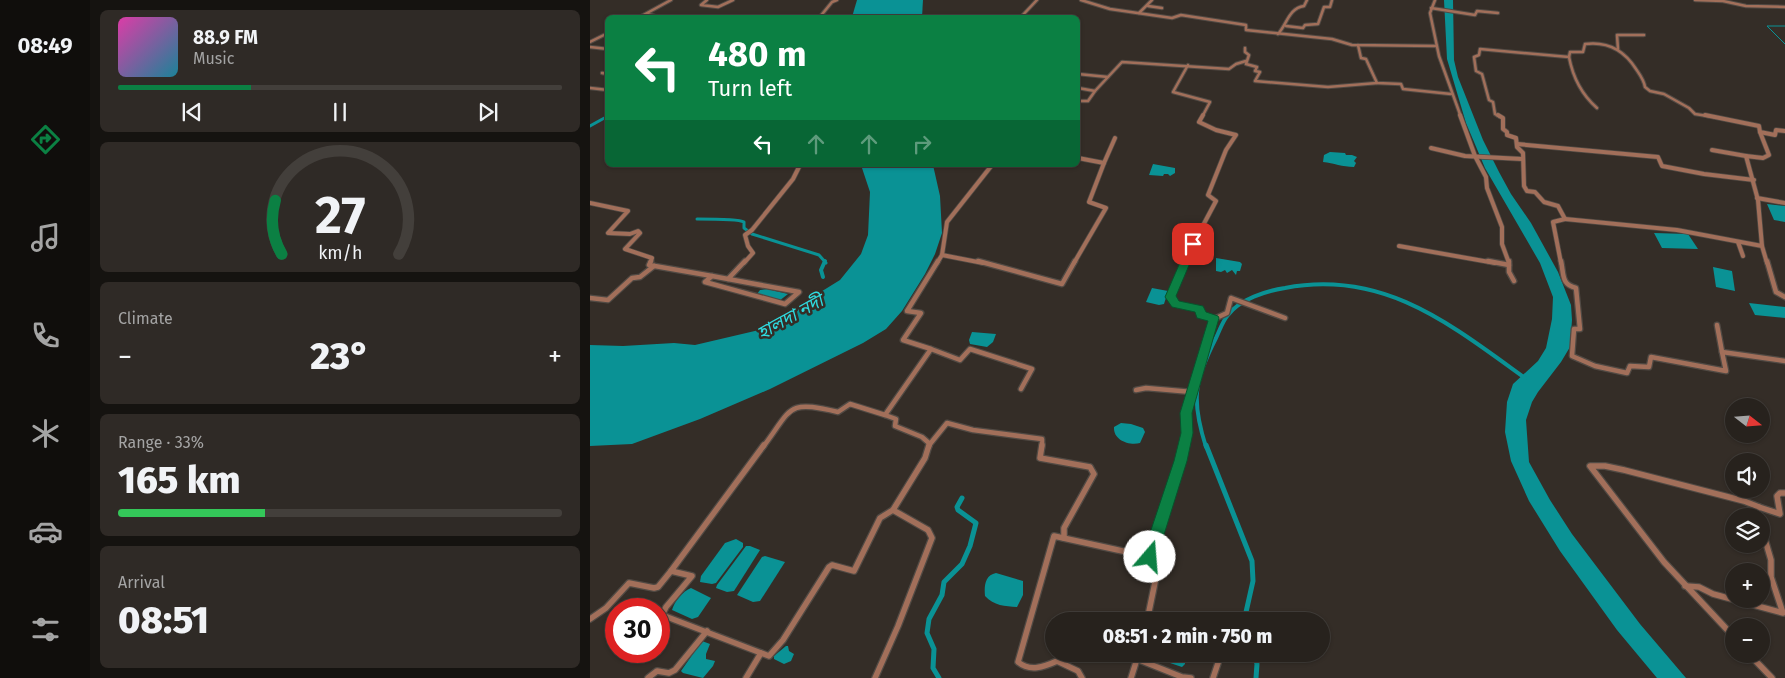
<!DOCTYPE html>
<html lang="en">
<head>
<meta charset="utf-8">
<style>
  body { margin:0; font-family:"Fira Sans","Noto Sans Bengali",sans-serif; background:#2f2a26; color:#f1f3f6; height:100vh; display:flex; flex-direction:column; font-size:19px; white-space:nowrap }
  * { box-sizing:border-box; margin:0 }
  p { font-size:16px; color:#a4a4a4 }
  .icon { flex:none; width:28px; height:28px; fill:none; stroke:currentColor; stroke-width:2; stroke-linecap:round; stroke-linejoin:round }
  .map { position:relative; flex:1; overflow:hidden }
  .drawer { display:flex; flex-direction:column; gap:10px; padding:10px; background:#151310; width:500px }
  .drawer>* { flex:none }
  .top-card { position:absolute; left:15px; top:15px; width:475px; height:152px; border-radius:8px; box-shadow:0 1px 4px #0004,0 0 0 1px #433f3b; background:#0b8043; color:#fff; overflow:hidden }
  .needle { width:32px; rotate:107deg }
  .buttons { position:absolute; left:1135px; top:398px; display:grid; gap:10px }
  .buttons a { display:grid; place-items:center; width:45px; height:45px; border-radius:50%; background:#27221d; box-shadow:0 1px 4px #0004,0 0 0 1px #433f3b; font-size:25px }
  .speed { position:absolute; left:15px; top:598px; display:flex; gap:10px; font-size:25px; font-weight:700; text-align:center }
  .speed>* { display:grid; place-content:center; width:65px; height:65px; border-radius:50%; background:#27221d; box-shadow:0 1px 4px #0004,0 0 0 1px #433f3b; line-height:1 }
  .speed .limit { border:8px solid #d22; background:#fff; color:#111 }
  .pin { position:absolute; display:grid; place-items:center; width:42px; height:42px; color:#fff; margin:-21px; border-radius:10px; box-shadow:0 2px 8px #0006 }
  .me { position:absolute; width:55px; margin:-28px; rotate:18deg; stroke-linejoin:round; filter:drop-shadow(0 0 4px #0008) }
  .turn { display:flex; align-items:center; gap:18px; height:105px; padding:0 20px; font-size:22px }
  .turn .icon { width:65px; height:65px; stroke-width:2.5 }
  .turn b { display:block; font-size:35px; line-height:42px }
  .lanes { display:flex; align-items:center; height:48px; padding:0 20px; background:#0003; justify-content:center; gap:25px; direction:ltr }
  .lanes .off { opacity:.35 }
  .big { font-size:38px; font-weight:800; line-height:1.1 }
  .drawer .card { flex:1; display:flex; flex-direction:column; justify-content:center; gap:8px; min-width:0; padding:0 18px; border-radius:8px; background:#2f2a26 }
  .drawer .dial { align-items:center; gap:0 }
  .dial svg { height:130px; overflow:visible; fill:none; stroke:#433f3b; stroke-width:7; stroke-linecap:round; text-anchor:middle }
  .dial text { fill:#f1f3f6; stroke:none }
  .song { display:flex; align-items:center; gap:15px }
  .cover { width:60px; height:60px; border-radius:8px; background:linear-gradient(135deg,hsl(320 70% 55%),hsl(190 70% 35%)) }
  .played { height:5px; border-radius:2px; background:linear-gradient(90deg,#0b8043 30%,#433f3b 30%) }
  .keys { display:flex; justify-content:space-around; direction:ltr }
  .heat { display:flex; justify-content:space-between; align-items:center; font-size:28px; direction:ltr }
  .charge { height:8px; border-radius:4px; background:linear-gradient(90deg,#34c759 33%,#433f3b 0) }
  .trip { position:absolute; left:455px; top:612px; width:285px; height:50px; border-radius:25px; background:#27221d; box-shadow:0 1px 4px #0004,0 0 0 1px #433f3b; font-weight:800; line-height:50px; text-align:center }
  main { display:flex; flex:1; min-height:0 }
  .dock { display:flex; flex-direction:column; width:90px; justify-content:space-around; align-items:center; background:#100e0c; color:#a4a4a4 }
  .dock .icon { width:35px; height:35px }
  .dock .current { color:#0b8043 }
  .dock b { font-size:22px; color:#f1f3f6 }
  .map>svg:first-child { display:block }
</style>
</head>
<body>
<main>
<nav class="dock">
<b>08:49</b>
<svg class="icon current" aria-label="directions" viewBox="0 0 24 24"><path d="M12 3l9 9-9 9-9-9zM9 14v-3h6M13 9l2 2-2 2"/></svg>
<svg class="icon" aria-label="music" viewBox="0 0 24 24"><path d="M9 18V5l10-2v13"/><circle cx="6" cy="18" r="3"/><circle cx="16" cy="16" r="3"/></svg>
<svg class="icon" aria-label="phone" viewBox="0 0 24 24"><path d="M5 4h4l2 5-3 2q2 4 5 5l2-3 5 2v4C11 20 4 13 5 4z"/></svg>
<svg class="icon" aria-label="climate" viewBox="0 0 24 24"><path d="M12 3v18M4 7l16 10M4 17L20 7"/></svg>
<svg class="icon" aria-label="car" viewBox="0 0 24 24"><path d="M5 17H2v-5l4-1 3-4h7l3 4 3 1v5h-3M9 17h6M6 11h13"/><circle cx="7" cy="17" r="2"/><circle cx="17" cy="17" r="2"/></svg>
<svg class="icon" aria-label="filters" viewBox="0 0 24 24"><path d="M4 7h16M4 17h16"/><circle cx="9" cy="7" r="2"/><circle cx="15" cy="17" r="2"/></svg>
</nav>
<section class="drawer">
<div class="card">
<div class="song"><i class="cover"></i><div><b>88.9 FM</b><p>Music</p></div></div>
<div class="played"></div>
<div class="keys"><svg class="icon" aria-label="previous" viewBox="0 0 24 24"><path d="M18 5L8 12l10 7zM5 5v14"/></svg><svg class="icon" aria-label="pause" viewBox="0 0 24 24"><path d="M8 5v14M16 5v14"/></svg><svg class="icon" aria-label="next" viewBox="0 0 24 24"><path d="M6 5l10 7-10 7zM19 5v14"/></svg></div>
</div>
<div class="card dial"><svg viewBox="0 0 100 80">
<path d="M14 69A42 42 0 1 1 86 69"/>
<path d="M14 69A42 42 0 0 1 10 36" stroke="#0b8043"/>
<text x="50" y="56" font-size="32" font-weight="700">27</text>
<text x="50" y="72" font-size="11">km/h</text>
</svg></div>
<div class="card"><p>Climate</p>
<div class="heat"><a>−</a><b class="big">23°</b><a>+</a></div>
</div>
<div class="card"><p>Range · 33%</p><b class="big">165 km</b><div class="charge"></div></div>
<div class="card"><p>Arrival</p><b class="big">08:51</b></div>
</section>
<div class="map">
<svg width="1195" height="678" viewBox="0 0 1195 678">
  <rect width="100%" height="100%" fill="#342d27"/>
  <g fill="#0a9295">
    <polygon points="267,0 333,0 332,17 262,17"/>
    <polygon points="854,0 863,0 864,60 868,77 893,140 909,172 921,194 941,223 968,272 981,305 982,320 980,347 971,362 948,392 942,402 936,420 939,462 960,500 982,534 1050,624 1096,678 1067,678 1027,630 970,551 939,501 921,461 915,432 917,402 923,384 948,361 956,348 962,319 963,297 950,263 895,168 876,123 857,59"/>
    <path d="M740,152l15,1 1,2h6l5,2 -3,4 2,2 -2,4c-12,0 -20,-4 -31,-5l1,-7z"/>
    <polygon points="563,164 585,168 585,173 580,176 578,174 574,174 573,176 559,175"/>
    <polygon points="271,165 343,165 350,196 352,233 345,254 335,274 312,311 296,329 273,343 180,389 110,419 42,444 0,446 0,345 33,346 84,343 105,345 169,330 250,280 271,254 278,235 280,192"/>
    <polygon points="1177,204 1195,206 1195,222 1184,220"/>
    <polygon points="1064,233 1098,234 1108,249 1072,248"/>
    <polygon points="626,258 650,262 652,264 650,271 647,271 646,275 642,270 637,273 635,270 631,272 626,271"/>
    <polygon points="1123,267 1142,271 1145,291 1126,287"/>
    <polygon points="562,288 578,291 574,304 569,305 556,302"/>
    <polygon points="177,289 198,294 189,301 167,294 170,290"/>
    <polygon points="1159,303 1195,307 1195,318 1165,315"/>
    <polygon points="382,332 406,334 403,342 397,347 380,344 379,340"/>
    <path d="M531,423l10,1 12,4 2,4 -5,11c-11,3 -27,-3 -26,-16z"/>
    <polygon points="146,539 153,543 153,547 126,583 122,584 110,582 111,576 135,543"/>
    <polygon points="156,546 160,546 170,550 144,591 137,592 126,588 127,585"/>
    <polygon points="175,556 195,562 170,601 163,602 147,595 172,557"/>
    <path d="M406,573l27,8v14l-6,12c-12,-1 -23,-1 -32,-11 -1,-10 0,-21 11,-23z"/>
    <path d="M101,588l20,10 -13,19 -6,2 -20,-9c2,-8 11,-19 19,-22z"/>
    <polygon points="112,641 120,644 116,654 116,659 125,661 123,666 113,678 93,673 91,671"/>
    <polygon points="196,646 198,646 199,651 204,654 201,661 194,664 184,659 184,656"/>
    <polygon points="556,654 595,654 595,664 592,667 562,657"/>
  </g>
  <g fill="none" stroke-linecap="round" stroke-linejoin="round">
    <polyline stroke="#0a9295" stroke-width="1" points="1195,26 1177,26 1195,44"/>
    <g stroke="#0a9295" stroke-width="3">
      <polyline points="0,126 18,116"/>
      <path d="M107,219c8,0 42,0 47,3v6l8,6 67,21 7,8"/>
    </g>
    <g stroke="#0a9295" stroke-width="4">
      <polyline points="233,277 231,270 235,261"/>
      <path d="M616,447c-15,-47 -12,-66 10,-109 4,-8 6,-16 12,-23 12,-16 38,-24 57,-27 98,-19 165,36 240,90"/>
    </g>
    <g stroke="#0a9295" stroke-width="5">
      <polyline points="616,445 662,561 663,581 654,621"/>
      <polyline points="664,654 667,664 666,678"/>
      <polyline points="349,678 343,668 344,649 337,633 339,619 352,595 354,582 372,564 380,546 386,523 368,510 367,507 372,498"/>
    </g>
    <g stroke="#514a44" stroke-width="4.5">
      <g id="minor-far3">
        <polyline points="117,0 111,5 128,7 143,0"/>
        <polyline points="491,0 520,9 582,18 591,15 656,25 656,30 742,39 762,45 847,46"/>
        <polyline points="845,0 840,13 849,56 871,117"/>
        <polyline points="1105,0 1133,1 1156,6 1195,7"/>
        <polyline points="558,6 572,8"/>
        <polyline points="841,8 885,15 887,11 908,13"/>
        <polyline points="549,13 562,0"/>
        <polyline points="57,14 72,18"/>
        <polyline points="48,18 81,0"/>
        <polyline points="229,18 242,2 247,0"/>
        <polyline points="430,18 447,0"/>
        <polyline points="696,26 713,28 715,25 728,24 734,7 740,7 742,0"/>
        <path d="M688,34c9,-10 11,-26 26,-28l3,-6"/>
        <polyline points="0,42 18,33"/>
        <polyline points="768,45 771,58 776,59 787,83 811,84 813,89 861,94"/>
        <polyline points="0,47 18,49"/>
        <polyline points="655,48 655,52 659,55 656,64 667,67 665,71 670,72 665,81 738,87 787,83"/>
        <polyline points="1028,49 1027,35 1054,35"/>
        <path d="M979,57c4,21 12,37 28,51"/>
        <polyline points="598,65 583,92 620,102 612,117"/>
        <polyline points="12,73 18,74"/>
        <polyline points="488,74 518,77 532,62 639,69 646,64 656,61"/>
        <polyline points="0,88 18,90"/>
        <polyline points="488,88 505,91 518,77"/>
        <polyline points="488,101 498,101 505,91"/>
        <path d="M910,117l-5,-3 -2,-12 -4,-2 -7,-26 -6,-3 -2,-14 5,-2 1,-6 89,8 1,-5h13l2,-8c23,-3 39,6 51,25 4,6 8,11 9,18l5,4 14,3 25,14 6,6 19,3"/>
      </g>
    </g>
    <g stroke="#514a44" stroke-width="5.5">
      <g id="minor-far2">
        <polyline points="870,115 885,156 896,177 897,188 912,227 912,244 919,263"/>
        <polyline points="908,115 913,118 913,129 917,132 917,135 926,138 927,147 933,153 934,186 937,191 945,192 954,202 968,206 975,219 963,222 971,263"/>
        <polyline points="1115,115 1169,126 1170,132 1185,135 1186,130 1195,131"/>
        <polyline points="927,144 1068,157 1072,166 1114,174 1164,180"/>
        <polyline points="841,148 875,156 932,159"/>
        <polyline points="1122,150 1156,156"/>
        <polyline points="488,158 514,163 525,138"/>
        <polyline points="1167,198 1195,203"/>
        <polyline points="0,203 38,211 18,233 40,234 48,231 50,233 35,249 62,258 60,263"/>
        <polyline points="975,219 1087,230 1172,246 1168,200 1156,156 1173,158 1179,155 1170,132"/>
        <polyline points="1148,242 1153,256"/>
        <polyline points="809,246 905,263"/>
        <polyline points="1172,246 1177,263"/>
        <polyline points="352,255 393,263"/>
        <polyline points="154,263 163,253 158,246 155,235 162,230 203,179 210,165"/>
        <polyline points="347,263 352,255 357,222 402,165"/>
        <polyline points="484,263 516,208 499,202 514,163"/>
        <polyline points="593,263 626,201 618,195 636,150 646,135 626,130 609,122 613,115"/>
      </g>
    </g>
    <g stroke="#514a44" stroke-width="7">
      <g id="minor-far1">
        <polyline points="61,261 59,265 122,276 115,282 195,304 209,292 138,279 155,261"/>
        <polyline points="388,261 472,284 485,261"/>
        <polyline points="594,261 580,297 585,304 609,309 611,315 624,319"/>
        <polyline points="898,261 919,265 919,261"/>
        <path d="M971,261c3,14 0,23 15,27l4,41h-6l-2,27 23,10 32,7 3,-7 19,1 2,-10 75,14 -4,-19 63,9"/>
        <polyline points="1177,261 1186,292 1195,297"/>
        <polyline points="919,265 919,272 924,281"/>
        <polyline points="122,276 138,279"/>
        <polyline points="0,298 18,300 42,278 50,277 64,266"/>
        <polyline points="1127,325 1132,352"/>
        <polyline points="341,349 370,360 380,349 442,369 431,389"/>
        <polyline points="546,390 556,388 602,392"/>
        <polyline points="340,444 357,423 383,430 452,439 452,447"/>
        <path d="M173,447c30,-40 23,-47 75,-35l12,-8 35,11"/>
        <polyline points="339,447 340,444 332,437 305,426 306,419 295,415 341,349 313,340 331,313 317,311 348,261"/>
        <polyline points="594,447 597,433 596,413 624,319 637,313 641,298 695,318"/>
      </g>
    </g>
    <g stroke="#514a44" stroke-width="8">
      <g id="minor">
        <polyline points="174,445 81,571 102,576 76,607 72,615 179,656 193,640 239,567 242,565 264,571 290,518 303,510"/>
        <polyline points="452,445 450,458 500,467 504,474 474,528 474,538"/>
        <polyline points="1169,516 1167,510 1169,507 1190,514 1187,496 1190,493 1195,493"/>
        <polyline points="1095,586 1109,587 1123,594 1193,613 1181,577 1181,560 1171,526"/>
        <polyline points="0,619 16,608 39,583 64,588 68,587 81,571"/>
        <polyline points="557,621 570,558 565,555 560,557 594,445"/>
        <polyline points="1144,637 1074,562 1000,466 1015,466 1034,470 1154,501 1169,507"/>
        <polyline points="548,654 547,659 592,677 601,678"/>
        <polyline points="1159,654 1182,678"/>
        <polyline points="58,678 67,671 79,673 85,670 117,631"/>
        <polyline points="156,678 171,653"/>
        <polyline points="285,678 308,626 342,538 338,530 303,510 335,458 339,445"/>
        <path d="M492,678l-4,-7 -21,-10c-13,6 -27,11 -39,1l36,-126 96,21"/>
        <polyline points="541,678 547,659"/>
        <polyline points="623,678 631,654"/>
      </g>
    </g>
    <use href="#minor-far3" stroke="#a26f5a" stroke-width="2.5"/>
    <use href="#minor-far2" stroke="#a26f5a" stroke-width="4"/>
    <use href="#minor-far1" stroke="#a26f5a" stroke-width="4.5"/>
    <use href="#minor" stroke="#a26f5a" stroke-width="5.5"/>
  </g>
  <polygon fill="#0b8043" stroke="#07532c" points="603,241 608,244 586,296 589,301 613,306 616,312 628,316 629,318 602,413 603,433 597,461 567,557 565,562 560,564 554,562 552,557 584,461 591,433 590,413 618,321 607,318 605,312 582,307 575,297 598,244"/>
  <g text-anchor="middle" stroke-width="5" stroke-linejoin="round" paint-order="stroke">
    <g font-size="18" font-style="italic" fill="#2fdbdf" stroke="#342d27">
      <text transform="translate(200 317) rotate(-29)" y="6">হালদা নদী</text>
    </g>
  </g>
</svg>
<div class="buttons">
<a><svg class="needle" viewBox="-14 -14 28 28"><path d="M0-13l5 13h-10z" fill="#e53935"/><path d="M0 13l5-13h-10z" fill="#a4a4a4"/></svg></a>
<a><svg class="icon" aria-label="sound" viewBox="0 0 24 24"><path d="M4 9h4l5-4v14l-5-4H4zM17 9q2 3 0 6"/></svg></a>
<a><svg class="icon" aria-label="layers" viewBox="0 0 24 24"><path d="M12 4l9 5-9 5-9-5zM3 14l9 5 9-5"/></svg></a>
<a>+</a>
<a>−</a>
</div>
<div class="speed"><div class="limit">30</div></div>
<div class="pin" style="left:603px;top:244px;background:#d93025"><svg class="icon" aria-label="arrive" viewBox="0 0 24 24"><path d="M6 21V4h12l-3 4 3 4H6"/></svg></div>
<svg class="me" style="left:560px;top:557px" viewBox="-20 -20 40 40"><circle r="19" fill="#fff"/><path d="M0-13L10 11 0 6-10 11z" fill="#0b8043"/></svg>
<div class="trip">08:51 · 2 min · 750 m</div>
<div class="top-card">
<div class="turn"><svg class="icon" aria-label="left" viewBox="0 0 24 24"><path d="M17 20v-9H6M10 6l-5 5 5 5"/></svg><div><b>480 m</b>Turn left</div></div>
<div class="lanes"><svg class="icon" aria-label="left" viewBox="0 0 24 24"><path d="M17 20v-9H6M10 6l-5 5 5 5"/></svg><svg class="icon off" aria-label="ahead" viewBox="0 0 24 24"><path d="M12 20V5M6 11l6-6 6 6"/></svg><svg class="icon off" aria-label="ahead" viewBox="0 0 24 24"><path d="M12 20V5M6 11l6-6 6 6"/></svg><svg class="icon off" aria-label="right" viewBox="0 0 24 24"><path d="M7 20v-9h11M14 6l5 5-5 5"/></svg></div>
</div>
</div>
</main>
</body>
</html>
